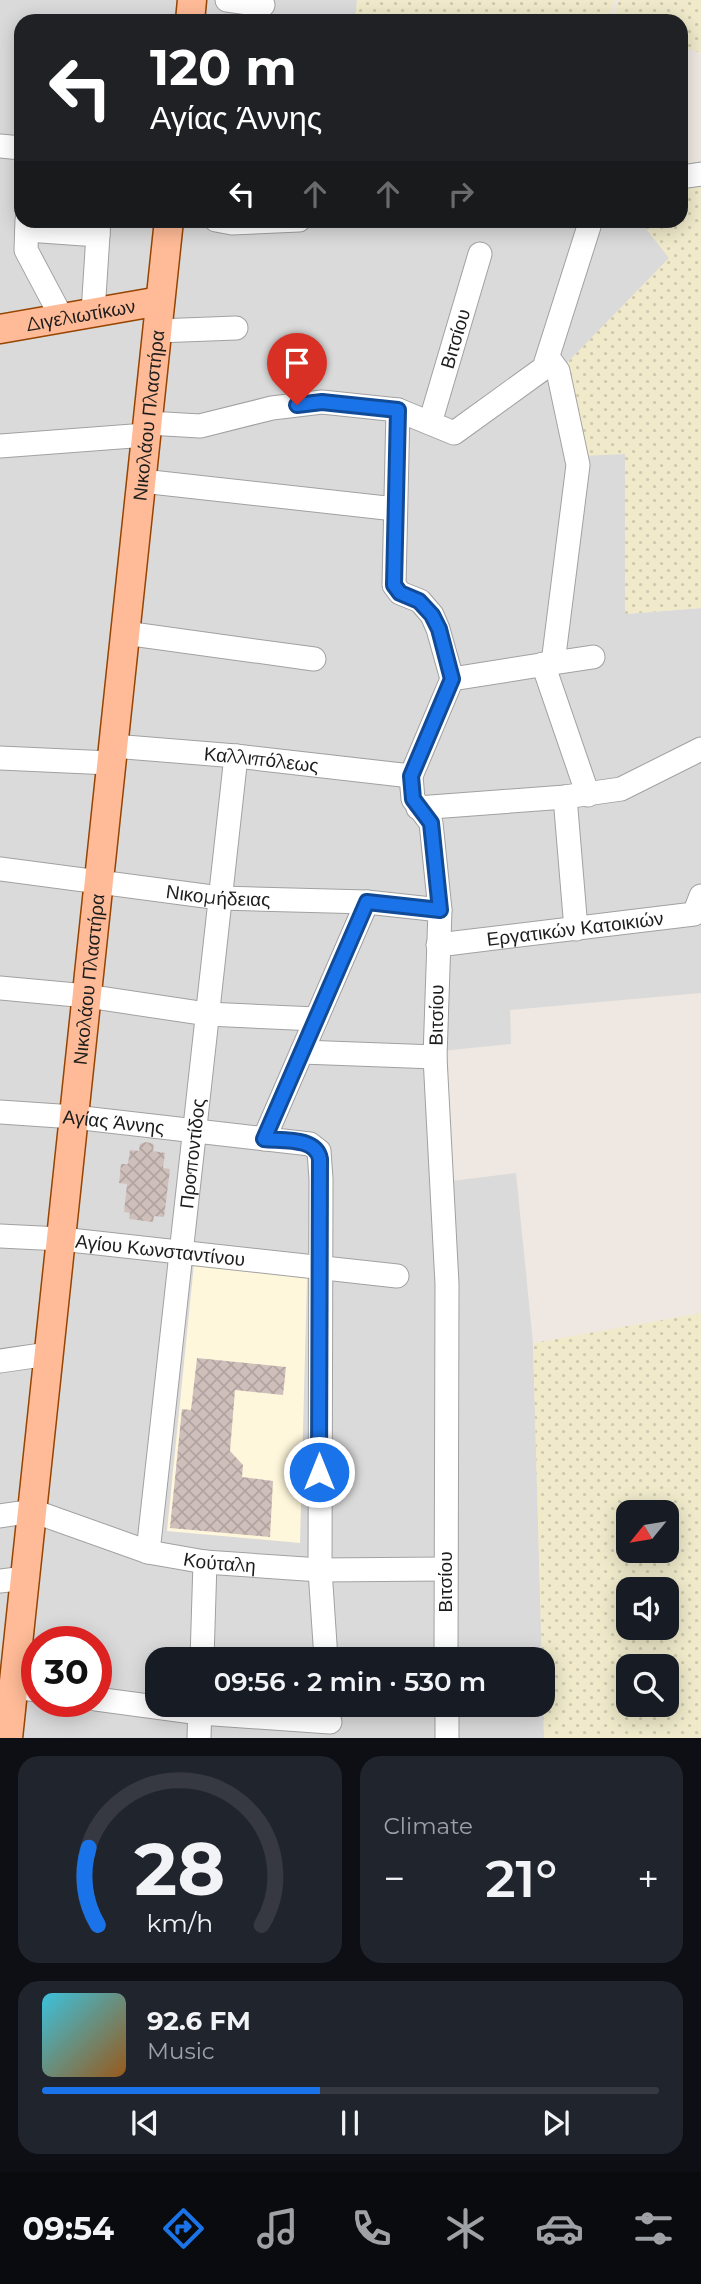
<!DOCTYPE html>
<html lang="en">
<head>
<meta charset="utf-8">
<style>
  body { margin:0; font-family:Montserrat,sans-serif; background:#20242c; color:#f1f3f6; height:100vh; display:flex; flex-direction:column; font-size:26px; white-space:nowrap }
  * { box-sizing:border-box; margin:0 }
  p { font-size:23px; color:#9ea1a6 }
  .icon { flex:none; width:38px; height:38px; fill:none; stroke:currentColor; stroke-width:2; stroke-linecap:round; stroke-linejoin:round }
  .map { position:relative; height:1738px; overflow:hidden }
  .sheet { display:flex; flex-direction:column; gap:18px; padding:18px; background:#0d0f14; flex:1 }
  .sheet>* { flex:none }
  .banner { position:absolute; left:14px; top:14px; width:674px; height:214px; border-radius:21px; box-shadow:0 4px 18px #0003; background:#202124; color:#fff; overflow:hidden }
  .needle { width:46px; rotate:240deg }
  .controls { position:absolute; left:616px; top:1500px; display:grid; gap:14px }
  .controls a { display:grid; place-items:center; width:63px; height:63px; border-radius:14px; background:#171b24; box-shadow:0 4px 18px #0003; font-size:35px }
  .speed { position:absolute; left:21px; top:1626px; display:flex; gap:14px; font-size:35px; font-weight:700; text-align:center }
  .speed>* { display:grid; place-content:center; width:91px; height:91px; border-radius:50%; background:#171b24; box-shadow:0 4px 18px #0003; line-height:1 }
  .speed .limit { border:10px solid #d22; background:#fff; color:#111 }
  .pin { position:absolute; display:grid; place-items:center; width:60px; height:60px; color:#fff; margin:-72px -30px; border-radius:50% 50% 50% 0; rotate:-45deg; box-shadow:0 0 7px #0007 }
  .pin .icon { rotate:45deg }
  .me { position:absolute; width:77px; margin:-38px; rotate:0deg; stroke-linejoin:round; filter:drop-shadow(0 0 5px #0008) }
  .turn { display:flex; align-items:center; gap:24px; height:147px; padding:0 21px; font-size:32px }
  .turn .icon { width:91px; height:91px; stroke-width:2.5 }
  .turn b { display:block; font-size:49px; line-height:60px }
  .lanes { display:flex; align-items:center; height:66px; padding:0 21px; background:#0003; justify-content:center; gap:35px; direction:ltr }
  .lanes .off { opacity:.35 }
  .big { font-size:52px; font-weight:600; line-height:1.1 }
  .sheet .card { flex:1; display:flex; flex-direction:column; justify-content:center; gap:10px; min-width:0; padding:0 24px; border-radius:21px; background:#20242c }
  .sheet .dial { align-items:center; gap:0 }
  .dial svg { height:182px; overflow:visible; fill:none; stroke:#363941; stroke-width:7; stroke-linecap:round; text-anchor:middle }
  .dial text { fill:#f1f3f6; stroke:none }
  .song { display:flex; align-items:center; gap:21px }
  .cover { width:84px; height:84px; border-radius:10px; background:linear-gradient(135deg,hsl(190 70% 55%),hsl(30 70% 35%)) }
  .played { height:7px; border-radius:4px; background:linear-gradient(90deg,#1a73e8 45%,#363941 45%) }
  .keys { display:flex; justify-content:space-around; direction:ltr }
  .heat { display:flex; justify-content:space-between; align-items:center; font-size:38px; direction:ltr }
  .sheet .tiles { flex:1; display:grid; gap:18px; grid-template-columns:1fr 1fr }
  .card:last-child { grid-column:span 2 }
  .trip { position:absolute; left:145px; top:1647px; width:410px; height:70px; border-radius:21px; background:#171b24; box-shadow:0 4px 18px #0003; font-weight:600; line-height:70px; text-align:center }
  .tab-bar { display:flex; height:112px; justify-content:space-around; align-items:center; background:#090b0e; color:#9ea1a6 }
  .tab-bar .icon { width:49px; height:49px }
  .tab-bar .current { color:#1a73e8 }
  .tab-bar b { font-size:32px; color:#f1f3f6 }
  .map>svg:first-child { display:block }
</style>
</head>
<body>
<div class="map">
<svg width="701" height="1738" viewBox="0 0 701 1738">
  <defs>
    <pattern id="farmland-dots" width="8" height="8" patternUnits="userSpaceOnUse" patternTransform="scale(1.75)"><rect width="8" height="8" fill="#f0eacb"/><path d="M2 2h.1M6 6h.1" fill="none" stroke="#cdc8ae" stroke-width="1.8" stroke-linecap="round"/></pattern>
    <pattern id="building-cross-hatch" width="8" height="8" patternUnits="userSpaceOnUse" patternTransform="scale(1.75)"><rect width="8" height="8" fill="#cfbfbb"/><path d="M0 0l8 8M0 8l8-8" fill="none" stroke="#b1a4a0"/></pattern>
  </defs>
  <rect width="100%" height="100%" fill="#efe8e2"/>
  <path fill="#dbdada" fill-rule="evenodd" d="M0,0h357l-2,21h-334v199l619,1 30,37 -45,196v160l76,-6v385l-191,17 1,34 -69,7 9,130 65,-8 17,170 9,316h-384v45h384l1,-34 1,68h-544zM37,1642h59v59h-59z"/>
  <polygon fill="#fff7db" points="194,1264 307,1278 300,1543 167,1531"/>
  <g fill="url(#farmland-dots)" fill-rule="evenodd">
    <polygon points="357,0 615,0 607,21 355,21"/>
    <polygon points="619,0 701,0 701,53 681,46 681,21 612,21"/>
    <polygon points="701,181 701,608 625,614 625,454 581,456 563,367 669,258 640,221 681,220 681,184"/>
    <path d="M701,1313v425h-157l-11,-395zM667,1512v38h-39v-38zM667,1589v39h-39v-39zM667,1666v38h-39v-38z"/>
  </g>
  <g fill="url(#building-cross-hatch)">
    <polygon points="146,1142 154,1144 153,1151 165,1153 163,1168 170,1169 164,1217 154,1216 153,1222 129,1219 130,1213 124,1212 127,1184 119,1183 121,1164 128,1164 130,1150 139,1151 140,1144"/>
    <polygon points="197,1358 286,1367 283,1395 235,1390 230,1451 243,1465 242,1477 273,1481 270,1537 170,1528 182,1409 191,1410"/>
  </g>
  <g fill="none" stroke-linecap="round" stroke-linejoin="round">
    <g stroke="#a1a1a1" stroke-width="25">
      <g id="minor">
        <polyline points="227,0 263,5"/>
        <polyline points="0,146 21,148"/>
        <polyline points="681,177 701,174"/>
        <polyline points="27,220 26,250 62,318"/>
        <polyline points="216,220 232,223 299,220"/>
        <polyline points="27,230 98,235"/>
        <polyline points="93,312 99,220"/>
        <polyline points="157,331 236,328"/>
        <polyline points="398,410 394,585 400,593 420,601 432,615 438,629 452,679 411,776 413,799 431,823 440,910 435,1057 447,1284 446,1659"/>
        <polyline points="148,423 200,426 272,408 322,402 398,410 454,433 544,368 591,220"/>
        <path id="s1" d="M430,423l50,-169"/>
        <polyline points="0,446 146,435"/>
        <polyline points="142,481 395,509"/>
        <polyline points="125,633 314,659"/>
        <polyline points="553,663 593,657"/>
        <polyline points="543,664 588,795"/>
        <polyline points="452,679 553,663 578,465 558,371 549,359"/>
        <path id="s2" d="M113,746l123,10 175,20"/>
        <polyline points="0,758 110,763"/>
        <polyline points="565,797 576,929"/>
        <polyline points="418,808 565,797 621,789 701,749"/>
        <path id="s3" d="M0,869l220,29 147,4 73,8"/>
        <path id="s4" d="M438,945l256,-31 7,-18"/>
        <polyline points="0,988 87,996 207,1014 316,1019"/>
        <polyline points="302,1052 435,1057"/>
        <path id="s5" d="M0,1112l74,5 236,27 9,7 2,28 -1,391 6,89"/>
        <polyline points="264,1139 367,902"/>
        <path id="s6" d="M0,1236l61,3 336,37"/>
        <polyline points="0,1361 48,1354"/>
        <path id="s7" d="M0,1516l33,-5 115,41 57,10 115,8 125,-1"/>
        <path id="s8" d="M148,1552l88,-796"/>
        <polyline points="0,1581 25,1578"/>
        <polyline points="202,1659 205,1562"/>
        <polyline points="14,1687 37,1690"/>
        <polyline points="96,1699 200,1713 330,1722"/>
        <polyline points="447,1704 447,1738"/>
        <polyline points="199,1738 200,1704"/>
      </g>
    </g>
    <g stroke="#964400" stroke-width="31">
      <g id="major">
        <polyline points="190,21 192,0"/>
        <path id="s9" d="M0,329l160,-28"/>
        <path id="s10" d="M8,1738l161,-1518"/>
      </g>
    </g>
    <use href="#minor" stroke="#fff" stroke-width="23"/>
    <use href="#major" stroke="#ffbb97" stroke-width="28"/>
  </g>
  <g fill="none" stroke-linecap="round" stroke-linejoin="round">
    <g stroke="#114b97" stroke-width="18">
      <path id="route" d="M297,405l25,-3 76,8 -4,175 6,8 19,8 13,14 7,14 13,50 -41,97 2,23 18,24 9,87 -73,-8 -103,237c19,2 52,-2 56,20l-1,313"/>
    </g>
    <use href="#route" stroke="#1a73e8" stroke-width="12"/>
  </g>
  <g text-anchor="middle" stroke-width="5" stroke-linejoin="round" paint-order="stroke">
    <g font-size="19" fill="#1d1d1d" stroke="#fff">
      <text dy="7" stroke="none"><textPath href="#s9" startOffset="82">Διγελιωτίκων</textPath></text>
      <text dy="7" stroke="none"><textPath href="#s1" startOffset="88">Βιτσίου</textPath></text>
      <text dy="7" stroke="none"><textPath href="#s10" startOffset="1330">Νικολάου Πλαστήρα</textPath></text>
      <text dy="7" stroke="none"><textPath href="#s2" startOffset="149">Καλλιπόλεως</textPath></text>
      <text dy="7" stroke="none"><textPath href="#s3" startOffset="220">Νικομήδειας</textPath></text>
      <text dy="7" stroke="none"><textPath href="#s4" startOffset="138">Εργατικών Κατοικιών</textPath></text>
      <text dy="7" stroke="none"><textPath href="#s10" startOffset="763">Νικολάου Πλαστήρα</textPath></text>
      <text transform="translate(436 1015) rotate(-89)" y="7">Βιτσίου</text>
      <text dy="7" stroke="none"><textPath href="#s5" startOffset="114">Αγίας Άννης</textPath></text>
      <text dy="7" stroke="none"><textPath href="#s8" startOffset="401">Προποντίδος</textPath></text>
      <text dy="7" stroke="none"><textPath href="#s6" startOffset="161">Αγίου Κωνσταντίνου</textPath></text>
      <text dy="7" stroke="none"><textPath href="#s7" startOffset="228">Κούταλη</textPath></text>
      <text transform="translate(445 1582) rotate(-90)" y="7">Βιτσίου</text>
    </g>
  </g>
</svg>
<div class="controls">
<a><svg class="needle" viewBox="-14 -14 28 28"><path d="M0-13l5 13h-10z" fill="#e53935"/><path d="M0 13l5-13h-10z" fill="#9ea1a6"/></svg></a>
<a><svg class="icon" aria-label="sound" viewBox="0 0 24 24"><path d="M4 9h4l5-4v14l-5-4H4zM17 9q2 3 0 6"/></svg></a>
<a><svg class="icon" aria-label="search" viewBox="0 0 24 24"><circle cx="10" cy="10" r="6"/><path d="M15 15l6 6"/></svg></a>
</div>
<div class="speed"><div class="limit">30</div></div>
<div class="pin" style="left:297px;top:405px;background:#d93025"><svg class="icon" aria-label="arrive" viewBox="0 0 24 24"><path d="M6 21V4h12l-3 4 3 4H6"/></svg></div>
<svg class="me" style="left:319px;top:1472px" viewBox="-20 -20 40 40"><circle r="17" fill="#1a73e8" stroke="#fff" stroke-width="3"/><path d="M0-11L8 9 0 5-8 9z" fill="#fff"/></svg>
<div class="trip">09:56 · 2 min · 530 m</div>
<div class="banner">
<div class="turn"><svg class="icon" aria-label="left" viewBox="0 0 24 24"><path d="M17 20v-9H6M10 6l-5 5 5 5"/></svg><div><b>120 m</b>Αγίας Άννης</div></div>
<div class="lanes"><svg class="icon" aria-label="left" viewBox="0 0 24 24"><path d="M17 20v-9H6M10 6l-5 5 5 5"/></svg><svg class="icon off" aria-label="ahead" viewBox="0 0 24 24"><path d="M12 20V5M6 11l6-6 6 6"/></svg><svg class="icon off" aria-label="ahead" viewBox="0 0 24 24"><path d="M12 20V5M6 11l6-6 6 6"/></svg><svg class="icon off" aria-label="right" viewBox="0 0 24 24"><path d="M7 20v-9h11M14 6l5 5-5 5"/></svg></div>
</div>
</div>
<section class="sheet">
<div class="tiles">
<div class="card dial"><svg viewBox="0 0 100 80">
<path d="M14 69A42 42 0 1 1 86 69"/>
<path d="M14 69A42 42 0 0 1 10 35" stroke="#1a73e8"/>
<text x="50" y="56" font-size="32" font-weight="700">28</text>
<text x="50" y="72" font-size="11">km/h</text>
</svg></div>
<div class="card"><p>Climate</p>
<div class="heat"><a>−</a><b class="big">21°</b><a>+</a></div>
</div>
<div class="card">
<div class="song"><i class="cover"></i><div><b>92.6 FM</b><p>Music</p></div></div>
<div class="played"></div>
<div class="keys"><svg class="icon" aria-label="previous" viewBox="0 0 24 24"><path d="M18 5L8 12l10 7zM5 5v14"/></svg><svg class="icon" aria-label="pause" viewBox="0 0 24 24"><path d="M8 5v14M16 5v14"/></svg><svg class="icon" aria-label="next" viewBox="0 0 24 24"><path d="M6 5l10 7-10 7zM19 5v14"/></svg></div>
</div>
</div>
</section>
<nav class="tab-bar">
<b>09:54</b>
<svg class="icon current" aria-label="directions" viewBox="0 0 24 24"><path d="M12 3l9 9-9 9-9-9zM9 14v-3h6M13 9l2 2-2 2"/></svg>
<svg class="icon" aria-label="music" viewBox="0 0 24 24"><path d="M9 18V5l10-2v13"/><circle cx="6" cy="18" r="3"/><circle cx="16" cy="16" r="3"/></svg>
<svg class="icon" aria-label="phone" viewBox="0 0 24 24"><path d="M5 4h4l2 5-3 2q2 4 5 5l2-3 5 2v4C11 20 4 13 5 4z"/></svg>
<svg class="icon" aria-label="climate" viewBox="0 0 24 24"><path d="M12 3v18M4 7l16 10M4 17L20 7"/></svg>
<svg class="icon" aria-label="car" viewBox="0 0 24 24"><path d="M5 17H2v-5l4-1 3-4h7l3 4 3 1v5h-3M9 17h6M6 11h13"/><circle cx="7" cy="17" r="2"/><circle cx="17" cy="17" r="2"/></svg>
<svg class="icon" aria-label="filters" viewBox="0 0 24 24"><path d="M4 7h16M4 17h16"/><circle cx="9" cy="7" r="2"/><circle cx="15" cy="17" r="2"/></svg>
</nav>
</body>
</html>
